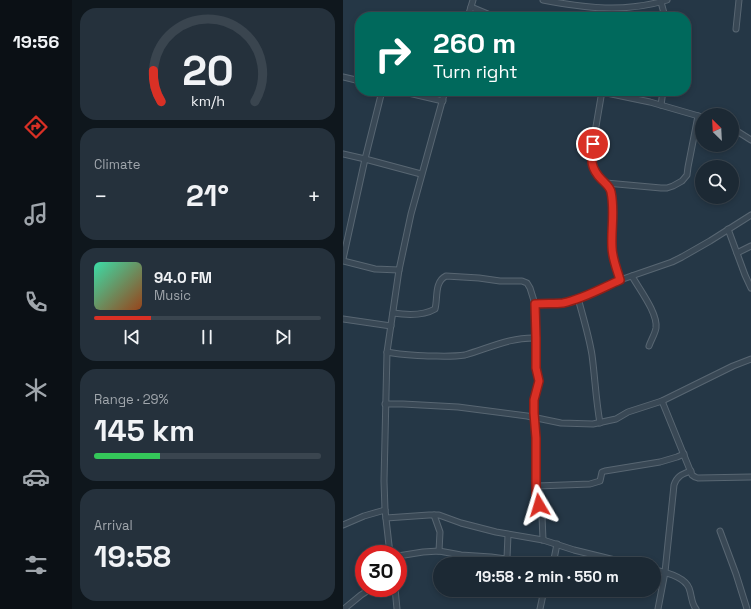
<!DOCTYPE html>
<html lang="en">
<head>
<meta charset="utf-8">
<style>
  body { margin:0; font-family:"Space Grotesk",sans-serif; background:#25313c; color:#f1f3f6; height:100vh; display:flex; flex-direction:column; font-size:15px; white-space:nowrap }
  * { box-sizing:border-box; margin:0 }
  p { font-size:13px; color:#a0a6ac }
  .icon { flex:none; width:22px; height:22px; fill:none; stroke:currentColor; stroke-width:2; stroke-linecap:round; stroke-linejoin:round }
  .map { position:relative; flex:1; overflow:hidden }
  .panel { display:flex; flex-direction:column; gap:8px; padding:8px; background:#0f171d; width:271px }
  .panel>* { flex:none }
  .banner { position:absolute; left:12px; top:12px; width:336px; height:84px; border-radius:16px; box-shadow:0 2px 6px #0003,0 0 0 1px #3a454f; background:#00695c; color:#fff; overflow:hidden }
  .needle { width:26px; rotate:336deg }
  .buttons { position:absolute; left:352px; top:108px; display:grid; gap:8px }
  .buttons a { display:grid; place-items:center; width:44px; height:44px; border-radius:50%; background:#1c2934; box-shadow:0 2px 6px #0003,0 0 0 1px #3a454f; font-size:20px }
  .speed { position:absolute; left:12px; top:545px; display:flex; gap:8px; font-size:20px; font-weight:700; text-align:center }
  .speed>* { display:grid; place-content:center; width:52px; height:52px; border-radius:50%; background:#1c2934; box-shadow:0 2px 6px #0003,0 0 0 1px #3a454f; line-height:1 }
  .speed .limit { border:6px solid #d22; background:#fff; color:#111 }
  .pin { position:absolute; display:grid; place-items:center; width:34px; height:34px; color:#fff; margin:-17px; border:2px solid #fff; border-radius:50%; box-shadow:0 1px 4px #0007 }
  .me { position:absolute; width:44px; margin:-22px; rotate:353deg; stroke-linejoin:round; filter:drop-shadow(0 0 3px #0008) }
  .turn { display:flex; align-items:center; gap:14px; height:84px; padding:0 12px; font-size:18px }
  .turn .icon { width:52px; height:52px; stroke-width:2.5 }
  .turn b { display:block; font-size:28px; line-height:34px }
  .big { font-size:30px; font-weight:600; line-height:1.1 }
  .panel .widget { flex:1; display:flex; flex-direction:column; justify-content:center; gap:6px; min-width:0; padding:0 14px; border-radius:16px; background:#25313c }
  .panel .dial { align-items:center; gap:0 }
  .dial svg { height:104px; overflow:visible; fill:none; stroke:#3a454f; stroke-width:7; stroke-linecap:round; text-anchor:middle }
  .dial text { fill:#f1f3f6; stroke:none }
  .song { display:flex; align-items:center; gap:12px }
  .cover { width:48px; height:48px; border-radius:6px; background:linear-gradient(135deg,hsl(160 70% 55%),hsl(20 70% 35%)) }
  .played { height:4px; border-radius:2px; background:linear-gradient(90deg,#d93025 25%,#3a454f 25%) }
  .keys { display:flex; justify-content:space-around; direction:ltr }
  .heat { display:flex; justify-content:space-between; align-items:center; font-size:22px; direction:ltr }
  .charge { height:6px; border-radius:3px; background:linear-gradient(90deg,#34c759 29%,#3a454f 0) }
  .trip { position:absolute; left:90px; top:557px; width:228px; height:40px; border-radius:20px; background:#1c2934; box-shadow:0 2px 6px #0003,0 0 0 1px #3a454f; font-weight:600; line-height:40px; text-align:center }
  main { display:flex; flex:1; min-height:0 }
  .tab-bar { display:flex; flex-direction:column; width:72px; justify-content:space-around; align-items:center; background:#0b1015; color:#a0a6ac }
  .tab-bar .icon { width:28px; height:28px }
  .tab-bar .selected { color:#d93025 }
  .tab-bar b { font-size:18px; color:#f1f3f6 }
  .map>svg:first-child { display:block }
</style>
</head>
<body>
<main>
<nav class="tab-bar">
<b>19:56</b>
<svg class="icon selected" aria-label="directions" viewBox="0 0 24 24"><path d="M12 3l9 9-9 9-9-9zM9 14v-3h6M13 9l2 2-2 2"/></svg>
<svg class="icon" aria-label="music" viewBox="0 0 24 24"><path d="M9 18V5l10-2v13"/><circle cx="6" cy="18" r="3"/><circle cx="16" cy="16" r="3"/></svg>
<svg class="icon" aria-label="phone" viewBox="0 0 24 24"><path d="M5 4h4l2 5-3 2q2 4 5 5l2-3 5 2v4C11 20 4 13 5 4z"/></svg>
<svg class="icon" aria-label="climate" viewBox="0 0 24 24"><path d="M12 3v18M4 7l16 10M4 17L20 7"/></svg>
<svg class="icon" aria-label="car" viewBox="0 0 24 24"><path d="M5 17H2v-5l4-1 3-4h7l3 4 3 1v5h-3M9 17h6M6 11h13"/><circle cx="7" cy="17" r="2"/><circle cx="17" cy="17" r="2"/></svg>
<svg class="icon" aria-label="filters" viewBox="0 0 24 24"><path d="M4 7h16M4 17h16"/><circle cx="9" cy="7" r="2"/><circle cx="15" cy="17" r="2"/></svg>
</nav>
<section class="panel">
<div class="widget dial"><svg viewBox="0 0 100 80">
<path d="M14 69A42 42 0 1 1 86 69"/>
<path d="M14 69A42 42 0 0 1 8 45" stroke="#d93025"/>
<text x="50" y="56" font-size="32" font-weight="700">20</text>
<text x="50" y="72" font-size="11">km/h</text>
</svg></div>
<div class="widget"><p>Climate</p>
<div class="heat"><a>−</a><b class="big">21°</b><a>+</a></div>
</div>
<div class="widget">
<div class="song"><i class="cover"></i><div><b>94.0 FM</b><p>Music</p></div></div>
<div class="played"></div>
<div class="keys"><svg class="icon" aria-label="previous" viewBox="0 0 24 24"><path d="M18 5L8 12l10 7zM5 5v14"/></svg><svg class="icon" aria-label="pause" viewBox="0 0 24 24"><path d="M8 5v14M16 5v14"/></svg><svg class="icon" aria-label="next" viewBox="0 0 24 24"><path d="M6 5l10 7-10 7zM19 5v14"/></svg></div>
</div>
<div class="widget"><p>Range · 29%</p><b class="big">145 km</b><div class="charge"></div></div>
<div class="widget"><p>Arrival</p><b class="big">19:58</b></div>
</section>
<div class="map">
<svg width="408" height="609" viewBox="0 0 408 609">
  <rect width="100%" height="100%" fill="#253746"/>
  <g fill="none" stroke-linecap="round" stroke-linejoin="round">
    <g stroke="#586672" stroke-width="7">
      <g id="minor">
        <path d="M200,0c42,8 82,13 124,0"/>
        <polyline points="318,2 322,17"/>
        <polyline points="128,7 152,17"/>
        <polyline points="125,17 130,0"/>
        <polyline points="393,29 396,0"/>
        <polyline points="0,77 17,81"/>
        <polyline points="57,91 100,101"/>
        <polyline points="259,91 250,144 248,162 251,170 254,174 265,186 268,191 270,207 269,253 277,280"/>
        <polyline points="259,92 307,102 359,117"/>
        <polyline points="318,105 320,91"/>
        <polyline points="389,128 408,140"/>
        <polyline points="0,154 22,159 78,174"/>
        <polyline points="263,183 318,188 324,188 330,186 339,181 344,175 345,167 355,116"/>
        <polyline points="385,229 402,275 408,288"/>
        <polyline points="394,253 408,246"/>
        <polyline points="0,259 22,159 39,91"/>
        <polyline points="0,261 32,269 56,270"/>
        <path d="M289,276c7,13 26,37 24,52 -1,6 -5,12 -7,18"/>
        <path d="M235,298c5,19 11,38 14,57 3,23 4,46 8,68"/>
        <polyline points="192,304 219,303 229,300 245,294 277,280 329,262 339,257 367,241 408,215"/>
        <path d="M50,313c13,2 30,3 42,-4 3,-11 -1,-27 11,-33l33,2 21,3h22l5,2 3,5 5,16 1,34v30l3,13 -5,19v13l2,15v68l6,20 1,24"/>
        <polyline points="0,319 48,326"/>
        <path d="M44,352c13,3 27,3 41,4 12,0 24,1 37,-1 24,-7 46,-18 71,-17"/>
        <polyline points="319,401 349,475 352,477 355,478 408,477"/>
        <polyline points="42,404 60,404 115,407 184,416 218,423 250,424 273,419 285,412 319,401 390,366 408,359"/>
        <polyline points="194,486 247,484 257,481 259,472 262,471 317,462 334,457 341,454"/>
        <polyline points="91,515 97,532 96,551"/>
        <polyline points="43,518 86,515 96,515 118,523 153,532 200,540 231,550 288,564"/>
        <polyline points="0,525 21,516 42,510"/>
        <polyline points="377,531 393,574 404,609"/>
        <polyline points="47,554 42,510 41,481 44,352 56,270 68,214 102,91"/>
        <polyline points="55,556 80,552 96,551 118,555 148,557 163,559 164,558 165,535"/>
        <polyline points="210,564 214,544"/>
        <path d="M311,570c11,2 30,6 35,18 3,8 2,15 7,21"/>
        <polyline points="52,588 54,609"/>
        <polyline points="1,609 18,595 29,588"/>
        <polyline points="197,609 201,590"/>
        <path d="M315,609l7,-37 9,-87c3,-9 8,-11 17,-14"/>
      </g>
    </g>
    <use href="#minor" stroke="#394855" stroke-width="5"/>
  </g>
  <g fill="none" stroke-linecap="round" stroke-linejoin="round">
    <g stroke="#8d1f18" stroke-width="10">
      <path id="route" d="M196,505l-3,-9v-58l-2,-25v-13l5,-19 -3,-13v-30l-1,-34c9,-1 19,0 28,-1 20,-4 39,-15 57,-23 -3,-11 -8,-22 -8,-33 -1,-18 3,-37 -1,-55 -1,-5 -5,-8 -9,-12 -12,-12 -11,-20 -9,-36"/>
    </g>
    <use href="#route" stroke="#d93025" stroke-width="7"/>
  </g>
</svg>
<div class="buttons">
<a><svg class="needle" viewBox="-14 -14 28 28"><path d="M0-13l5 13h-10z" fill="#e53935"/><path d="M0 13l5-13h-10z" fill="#a0a6ac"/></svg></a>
<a><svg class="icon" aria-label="search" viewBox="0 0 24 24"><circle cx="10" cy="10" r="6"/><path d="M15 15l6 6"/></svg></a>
</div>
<div class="speed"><div class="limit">30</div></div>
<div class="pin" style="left:250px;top:144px;background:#d93025"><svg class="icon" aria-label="arrive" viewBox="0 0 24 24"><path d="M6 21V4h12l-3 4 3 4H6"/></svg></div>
<svg class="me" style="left:196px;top:505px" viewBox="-20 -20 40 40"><path d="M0-17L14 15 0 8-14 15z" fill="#d93025" stroke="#fff" stroke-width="4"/></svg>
<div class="trip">19:58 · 2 min · 550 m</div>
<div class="banner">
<div class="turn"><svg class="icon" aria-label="right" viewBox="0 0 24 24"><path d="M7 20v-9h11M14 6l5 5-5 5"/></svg><div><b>260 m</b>Turn right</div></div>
</div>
</div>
</main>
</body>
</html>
